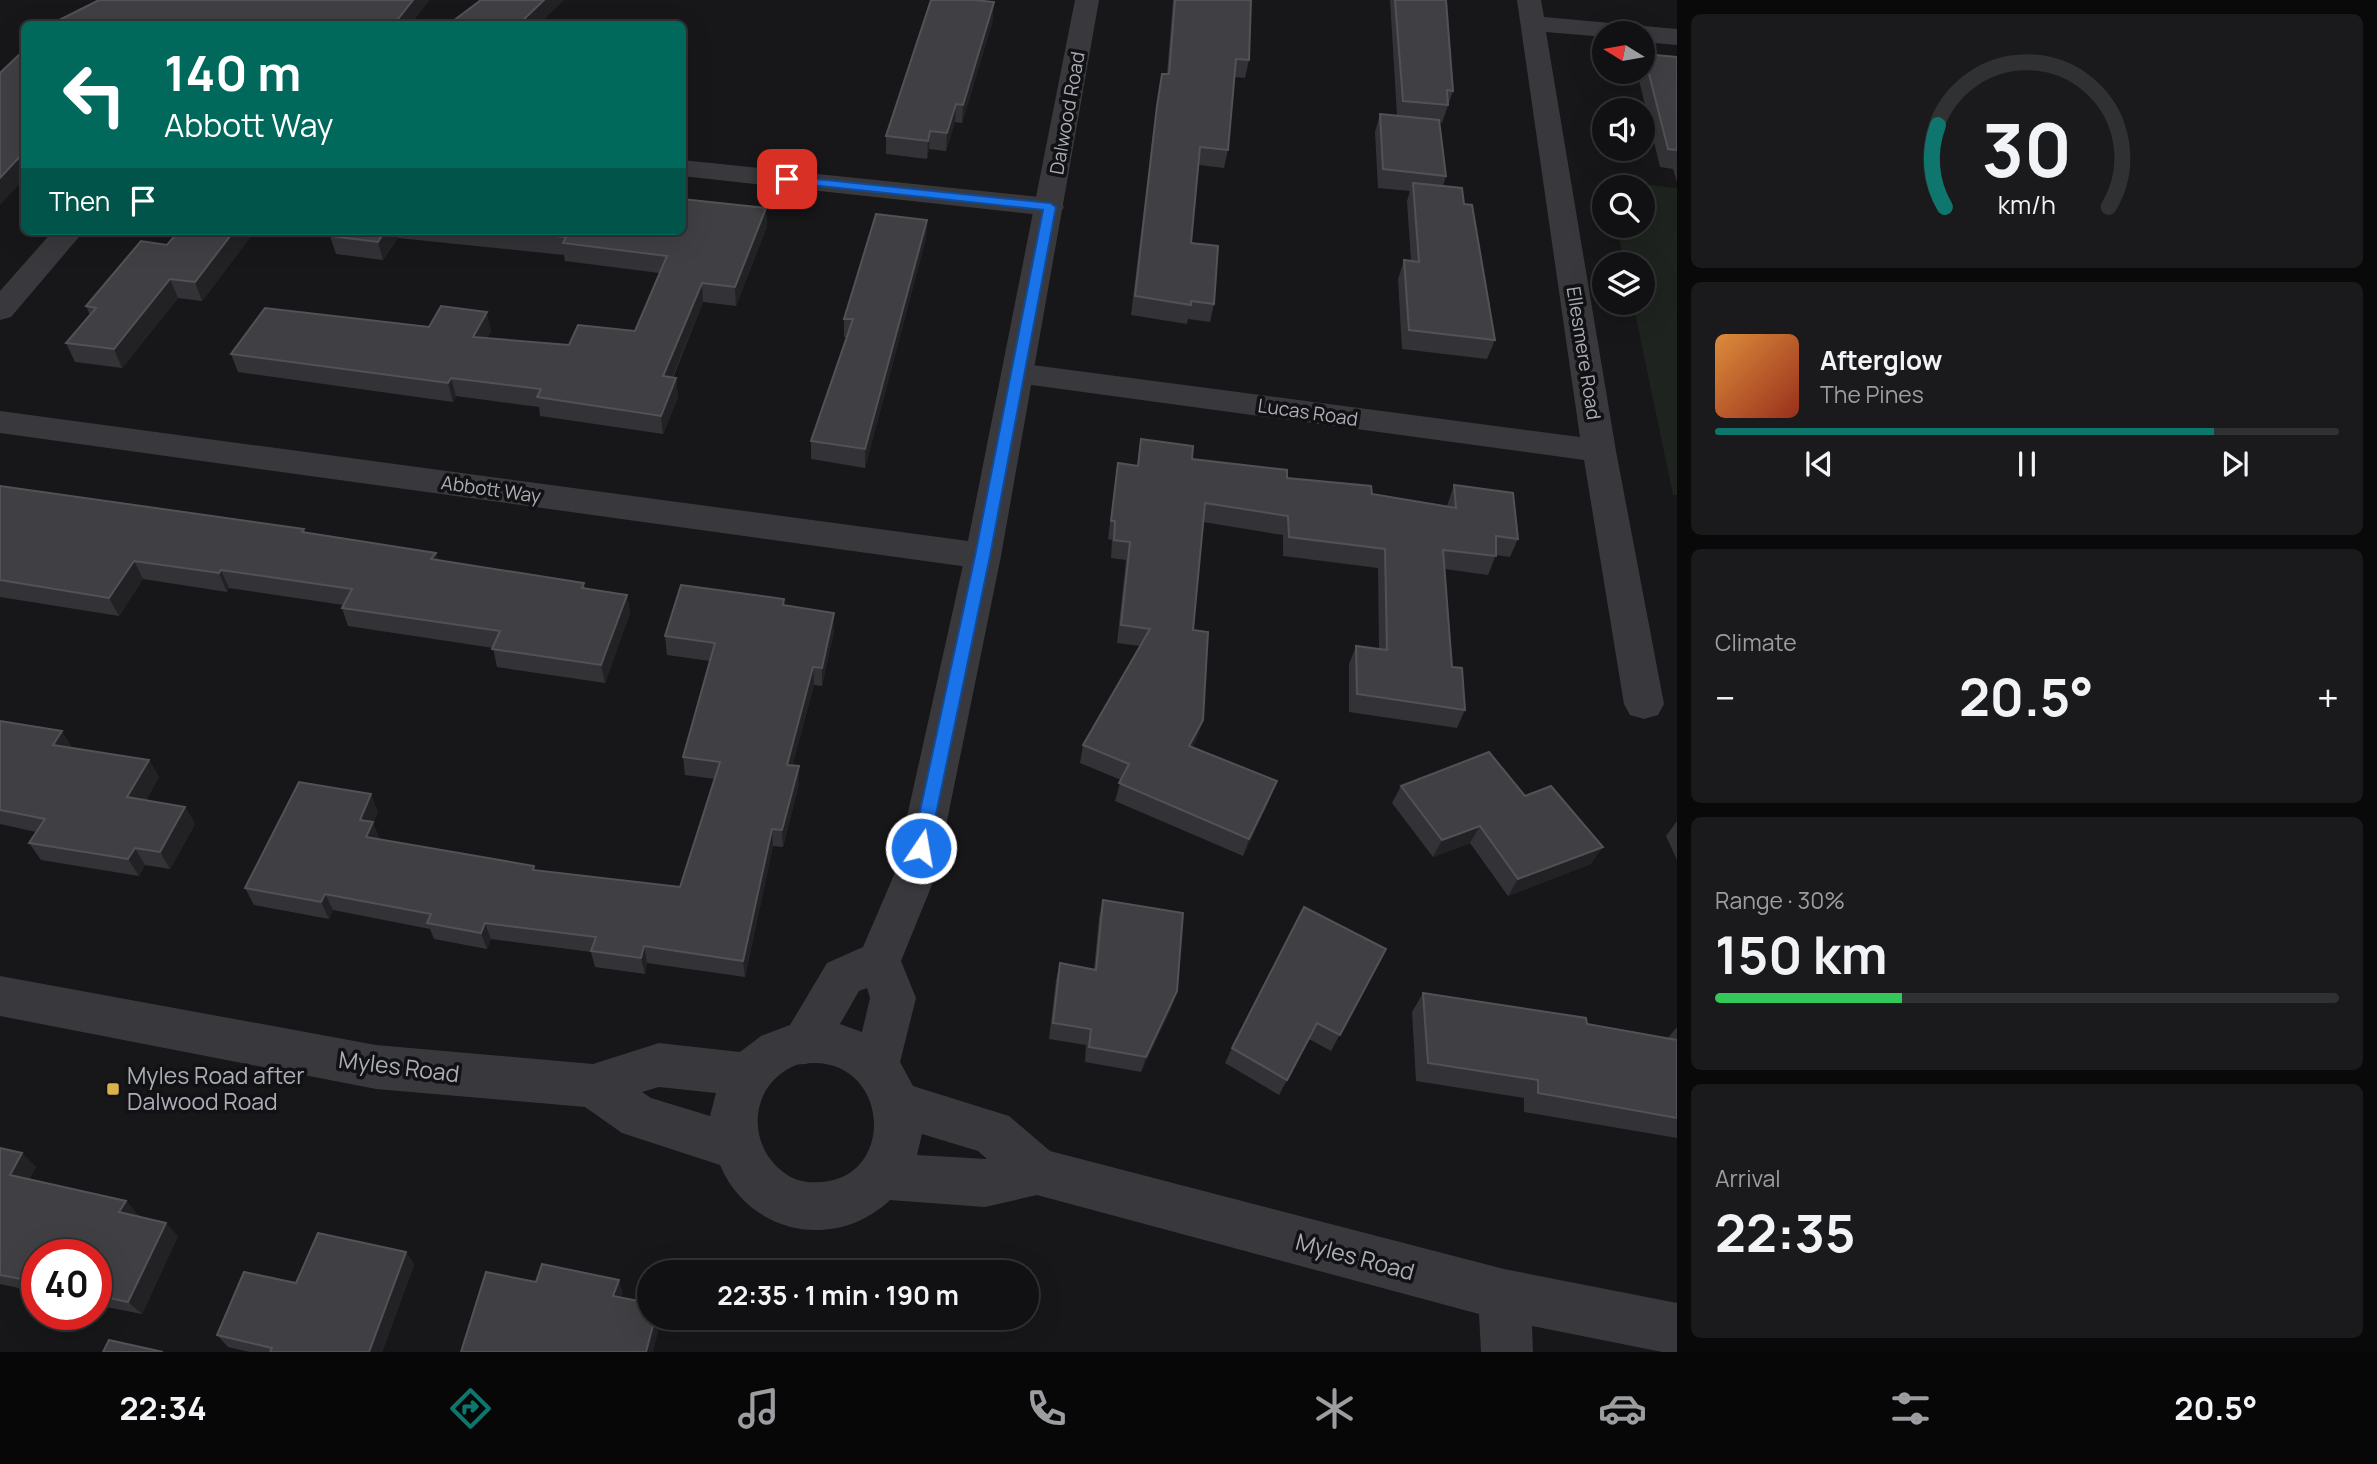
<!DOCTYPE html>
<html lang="en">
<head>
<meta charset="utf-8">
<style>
  body { margin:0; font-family:Manrope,sans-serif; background:#1a1a1c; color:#f1f3f6; height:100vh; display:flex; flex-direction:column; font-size:26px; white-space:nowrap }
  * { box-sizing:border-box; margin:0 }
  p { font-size:23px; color:#9c9da0 }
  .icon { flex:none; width:38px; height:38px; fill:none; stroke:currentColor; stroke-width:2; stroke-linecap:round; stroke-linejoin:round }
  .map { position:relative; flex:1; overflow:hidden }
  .side { display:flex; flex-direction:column; gap:14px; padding:14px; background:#09090a; width:700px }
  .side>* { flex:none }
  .hud { position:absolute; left:21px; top:21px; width:665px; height:214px; border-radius:10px; box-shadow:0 7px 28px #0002,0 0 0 2px #303133; background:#00695c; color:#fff; overflow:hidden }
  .needle { width:46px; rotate:281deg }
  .tools { position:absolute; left:1592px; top:21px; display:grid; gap:14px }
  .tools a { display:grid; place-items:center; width:63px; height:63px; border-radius:50%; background:#111113; box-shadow:0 7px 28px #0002,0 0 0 2px #303133; font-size:35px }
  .speed { position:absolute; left:21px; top:1239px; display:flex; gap:14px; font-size:35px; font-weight:700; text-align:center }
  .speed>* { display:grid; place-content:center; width:91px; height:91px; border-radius:50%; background:#111113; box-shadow:0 7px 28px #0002,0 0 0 2px #303133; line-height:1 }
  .speed .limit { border:10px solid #d22; background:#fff; color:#111 }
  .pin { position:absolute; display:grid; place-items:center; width:60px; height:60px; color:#fff; margin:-30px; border-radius:14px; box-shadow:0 4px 10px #0006 }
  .me { position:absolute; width:77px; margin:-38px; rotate:12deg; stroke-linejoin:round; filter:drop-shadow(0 0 5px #0008) }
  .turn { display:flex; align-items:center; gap:24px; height:147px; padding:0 28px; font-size:32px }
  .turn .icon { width:91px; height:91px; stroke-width:2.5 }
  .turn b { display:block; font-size:49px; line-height:60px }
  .then { display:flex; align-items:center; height:66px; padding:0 28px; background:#0003; gap:14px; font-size:26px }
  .big { font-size:52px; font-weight:700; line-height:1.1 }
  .side .tile { flex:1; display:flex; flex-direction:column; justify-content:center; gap:10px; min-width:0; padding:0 24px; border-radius:10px; background:#1a1a1c }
  .side .dial { align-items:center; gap:0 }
  .dial svg { height:182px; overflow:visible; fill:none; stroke:#303133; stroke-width:7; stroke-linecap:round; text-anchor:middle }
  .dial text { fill:#f1f3f6; stroke:none }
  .song { display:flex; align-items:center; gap:21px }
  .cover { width:84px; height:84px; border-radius:10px; background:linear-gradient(135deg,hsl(30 70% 55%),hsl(10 70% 35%)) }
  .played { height:7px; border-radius:4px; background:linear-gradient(90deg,#0f766e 80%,#303133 80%) }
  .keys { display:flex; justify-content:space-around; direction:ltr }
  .heat { display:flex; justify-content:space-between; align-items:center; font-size:38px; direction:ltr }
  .charge { height:10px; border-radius:5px; background:linear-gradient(90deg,#34c759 30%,#303133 0) }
  .trip { position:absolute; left:637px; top:1260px; width:402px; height:70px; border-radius:35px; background:#111113; box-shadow:0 7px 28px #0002,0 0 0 2px #303133; font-weight:700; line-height:70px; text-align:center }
  .menu { display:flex; height:112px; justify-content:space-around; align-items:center; background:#070708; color:#9c9da0 }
  .menu .icon { width:49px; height:49px }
  .menu .selected { color:#0f766e }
  .menu b { font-size:32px; color:#f1f3f6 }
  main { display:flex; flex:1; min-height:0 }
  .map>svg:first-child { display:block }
</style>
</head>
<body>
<main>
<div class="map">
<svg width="1677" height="1352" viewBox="0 0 1677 1352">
  <rect width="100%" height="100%" fill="#171719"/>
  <polygon fill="#1e231f" points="1607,181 1677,188 1677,495 1673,495 1633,303 1643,303 1643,264 1625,264 1616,226 1643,226 1643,187 1608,187"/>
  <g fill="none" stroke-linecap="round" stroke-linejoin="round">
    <g fill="#39393d" fill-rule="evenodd">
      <polygon points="1517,0 1541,0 1544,17 1677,29 1677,45 1643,42 1643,33 1605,33 1605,37 1546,32 1616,451 1664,704 1658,715 1644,719 1630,715 1624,704 1584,460 1017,383 1006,380 1001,373 1006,366 1017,363 1580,437"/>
      <polygon points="682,160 1050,198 1060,201 1064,207 1060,213 1050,216 682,176"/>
      <polygon points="53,231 84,231 11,317 0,320 0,291"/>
      <polygon points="0,411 983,543 996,547 1001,556 996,565 983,569 0,433"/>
    </g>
    <path fill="#39393d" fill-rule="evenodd" d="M1075,0h24l-98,556 -65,319 -35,86 15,37 -16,64 13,24 96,30 41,35 454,118 173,34v49h-15l-130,-26 1,26h-52l-2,-38 -442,-119 -52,12 -95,-7c-55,52 -141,34 -170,-35l-98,-32 -37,-26 -209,-18 -376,-73v-40l376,69 217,19 66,-21 81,9 21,-16 29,-11 37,-62 36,-16 31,-72 71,-319zM867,988l3,10 -8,34 -22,-8 19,-33zM810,1063c79,-4 87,113 12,119 -12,1 -25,0 -36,-8 -40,-27 -38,-88 8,-108 6,-3 10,-1 16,-3zM659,1087l57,6 -6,23 -59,-18 -9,-6zM922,1134l56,17 9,8 -70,-4z"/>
  </g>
  <g fill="#333337">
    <polygon points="1173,0 1251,0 1249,60 1245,78 1234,77 1228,150 1224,168 1199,165 1191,243 1214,304 1210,322 1188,319 1187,324 1131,315 1154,125 1162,74 1167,74"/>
    <polygon points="1390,0 1446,0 1453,91 1442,123 1439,122 1446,176 1443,186 1464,204 1495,340 1487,359 1402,349 1398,279 1404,260 1411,261 1407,201 1410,191 1378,188 1375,132 1380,114 1397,116"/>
    <polygon points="993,20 962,123 955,122 946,151 929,149 927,159 886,154 886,136"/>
    <polygon points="1644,54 1677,57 1677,182 1673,169 1660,167 1637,72 1643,72"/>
    <polygon points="766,208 767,226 736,306 703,302 673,378 676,378 678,397 663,434 540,416 539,407 456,396 453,402 238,372 231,354 429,327 491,331 487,338 569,345 635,331 659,273 565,261 564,255 398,238 383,260 336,254 330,236 333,231 682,231"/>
    <polygon points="927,220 926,238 865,468 811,459 811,441 847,337 844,337 844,319"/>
    <polygon points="179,231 255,231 202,301 178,298 122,368 75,362 66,343 90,315 86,306 167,245"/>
    <polygon points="1141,439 1192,459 1372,494 1447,506 1454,485 1518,539 1510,557 1496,555 1488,575 1445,569 1452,667 1465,710 1457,728 1349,712 1349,664 1356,646 1379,649 1378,568 1283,556 1283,535 1203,522 1193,630 1203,720 1197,738 1192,748 1270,799 1243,856 1115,801 1121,780 1080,763 1083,745 1140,646 1117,643 1126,560 1111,558 1112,540 1108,539 1115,482 1118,463 1137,465"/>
    <polygon points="0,486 304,529 305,532 436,553 438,560 584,583 585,589 627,595 630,613 605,683 497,667 493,648 348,626 342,608 343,605 229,588 227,592 143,579 119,616 0,597"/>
    <polygon points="784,605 834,613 834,631 822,686 814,685 792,766 799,766 799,784 783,847 773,846 745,977 647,963 645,974 595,967 591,952 491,939 487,949 434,939 430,929 333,910 329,919 254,905 245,888 378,812 373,823 380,840 535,870 680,887 715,779 685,775 683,757 710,661 667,655 665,636"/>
    <polygon points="0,721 72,748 149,760 159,777 146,800 185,807 195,824 170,869 145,865 139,876 41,860 29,843 36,832 0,824"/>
    <polygon points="1401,786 1525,796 1591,864 1508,896 1470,843 1433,857 1392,803"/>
    <polygon points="1677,821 1677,860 1666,836"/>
    <polygon points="1103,900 1172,1007 1141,1072 1085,1062 1086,1045 1049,1039 1056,980 1060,963 1094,970 1099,917"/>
    <polygon points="1386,949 1331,1051 1309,1039 1279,1095 1225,1063 1232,1048"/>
    <polygon points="1423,993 1668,1038 1677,1027 1677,1138 1524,1112 1524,1098 1416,1081 1412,1012"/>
    <polygon points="0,1148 36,1167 29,1179 126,1201 138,1215 138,1216 178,1236 142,1314 96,1305 96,1255 37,1255 37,1292 0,1284"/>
    <polygon points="406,1252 414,1265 382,1352 249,1352 228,1347 217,1335 296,1283"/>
  </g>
  <g fill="#222225">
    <polygon points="413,0 430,0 411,24 394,24"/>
    <polygon points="544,0 564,0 539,24 519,24"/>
    <polygon points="994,2 993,20 962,123 963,105"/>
    <polygon points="956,104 955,122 946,151 947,133"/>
    <polygon points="930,131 929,149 927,159 928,141"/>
    <polygon points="24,152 24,179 0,205 0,178"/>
    <polygon points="766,208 767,226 736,306 735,287"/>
    <polygon points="927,220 926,238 865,468 865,449"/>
    <polygon points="234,231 255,231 202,301 195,282"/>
    <polygon points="385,231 396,231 398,238 383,260 378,242"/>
    <polygon points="170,279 178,298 122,368 114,349"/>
    <polygon points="702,283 703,302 665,395 663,376"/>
    <polygon points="487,312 491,331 478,355 473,337"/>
    <polygon points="451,378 456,396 453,402 448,383"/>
    <polygon points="676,378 678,397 663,434 661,416"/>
    <polygon points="436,553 441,571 431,559"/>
    <polygon points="134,561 143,579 119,616 109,598"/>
    <polygon points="221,570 229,588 227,592 219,573"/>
    <polygon points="627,595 630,613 605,683 601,665"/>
    <polygon points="834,613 834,631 822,686 822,668"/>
    <polygon points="813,667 814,685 788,783 787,765"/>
    <polygon points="1203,720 1197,738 1184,764 1189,746"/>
    <polygon points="62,731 73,749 53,745"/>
    <polygon points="149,760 159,777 137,815 127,797"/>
    <polygon points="799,766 799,784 783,847 782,830"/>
    <polygon points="1277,781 1270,799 1243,856 1249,839"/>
    <polygon points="371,794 378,812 373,823 380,840 373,855 360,820"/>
    <polygon points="185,807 195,824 170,869 160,852"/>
    <polygon points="1480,826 1470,843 1433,857 1442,840"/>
    <polygon points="772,829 773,846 745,977 743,961"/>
    <polygon points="1603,847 1591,864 1508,896 1518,879"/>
    <polygon points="135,848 145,865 139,876 128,859"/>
    <polygon points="325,894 333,910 329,919 321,902"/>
    <polygon points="485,923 491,939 487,949 481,933"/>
    <polygon points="644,946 647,963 645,974 641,958"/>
    <polygon points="1177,991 1172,1007 1141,1072 1146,1057"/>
    <polygon points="22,1153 36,1167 24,1189 10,1175"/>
    <polygon points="126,1201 138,1215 132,1226 119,1212"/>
    <polygon points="166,1223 178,1236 142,1314 128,1302"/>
    <polygon points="406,1252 414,1265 382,1352 369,1352"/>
    <polygon points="619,1280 623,1293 617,1308 613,1296"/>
    <polygon points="655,1318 662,1318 653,1352 646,1352"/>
  </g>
  <g fill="#404044" stroke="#515256" stroke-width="2">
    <polygon points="99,0 413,0 394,24 52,24 55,22"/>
    <polygon points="481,0 544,0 519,24 449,24"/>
    <polygon points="931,0 974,0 994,2 963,105 956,104 947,133 930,131 928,141 886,136"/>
    <polygon points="1175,0 1251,0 1249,60 1236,59 1228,150 1200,147 1191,243 1218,246 1214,304 1191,301 1191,305 1135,296 1157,106 1162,74 1169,74"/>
    <polygon points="1395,0 1446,0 1453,91 1447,90 1448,105 1403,101"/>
    <polygon points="24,50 24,152 0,178 0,73"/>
    <polygon points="1644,54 1677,57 1677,150 1668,149"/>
    <polygon points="1380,114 1439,120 1446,176 1383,169"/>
    <polygon points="1413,183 1462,188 1464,204 1472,205 1495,340 1409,330 1404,260 1419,262"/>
    <polygon points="682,199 766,208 735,287 702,283 663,376 676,378 661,416 537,397 541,389 451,378 448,383 231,354 265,308 429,327 441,306 487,312 473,337 569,345 578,325 635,331 667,256 563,243 566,237 506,231 682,231"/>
    <polygon points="876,214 927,220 865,449 811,441 853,319 844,319"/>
    <polygon points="179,231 234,231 195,282 170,279 114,349 66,343 96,308 86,306 141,241 167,245"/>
    <polygon points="333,231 385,231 378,242 330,236"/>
    <polygon points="1141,439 1193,446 1192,459 1287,470 1287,478 1371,486 1372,494 1456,508 1454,485 1513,493 1518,539 1496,536 1496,556 1443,550 1452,667 1462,668 1465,710 1357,694 1356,646 1387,650 1385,549 1289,537 1288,516 1205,503 1193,630 1208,632 1203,720 1189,746 1277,781 1249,839 1119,783 1129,764 1083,745 1150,629 1121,625 1130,542 1114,540 1115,521 1111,521 1118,463 1138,466"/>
    <polygon points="0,486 304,529 302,532 436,553 431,559 584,583 582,588 627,595 601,665 492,649 500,631 342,608 352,589 221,570 219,573 134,561 109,598 0,580"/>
    <polygon points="681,585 784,599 783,605 834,613 822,668 813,667 787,765 799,766 782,830 772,829 743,961 644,946 641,958 591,951 596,937 485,923 481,933 427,923 431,914 325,894 321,902 245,888 299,782 371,794 360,820 373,822 366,837 534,866 533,870 680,887 720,762 683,757 715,643 665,636"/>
    <polygon points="0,721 62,731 53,745 149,760 127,797 185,807 160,852 135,848 128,859 29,843 45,819 0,810"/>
    <polygon points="1489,752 1525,796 1551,786 1603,847 1518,879 1480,826 1442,840 1401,786"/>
    <polygon points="1103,900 1183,913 1177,991 1146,1057 1089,1047 1091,1029 1053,1023 1060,963 1096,970"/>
    <polygon points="1304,907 1386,949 1340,1035 1317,1023 1287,1080 1232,1048"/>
    <polygon points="1423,993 1586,1018 1587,1024 1677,1040 1677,1118 1538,1093 1538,1080 1428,1063"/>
    <polygon points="0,1148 22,1153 10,1175 126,1201 119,1212 166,1223 128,1302 96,1295 96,1255 37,1255 37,1282 0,1275"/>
    <polygon points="318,1233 406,1252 369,1352 270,1352 272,1348 217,1335 244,1272 296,1283"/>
    <polygon points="542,1264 619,1280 613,1296 649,1303 649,1318 655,1318 646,1352 461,1352 486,1272 536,1282"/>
    <polygon points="109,1340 163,1352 103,1352"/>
  </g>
  <polygon fill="#1a73e8" stroke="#114b97" stroke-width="2" points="787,176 1050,203 1056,207 990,556 929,848 927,853 921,855 915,853 912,848 975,556 1043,210 783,182 781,179"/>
  <rect fill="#dbb14d" stroke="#121214" stroke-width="2.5" x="106" y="1082" width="14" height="14" rx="3.5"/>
  <g text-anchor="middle" stroke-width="7" stroke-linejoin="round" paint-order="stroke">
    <g font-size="19" fill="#abaeb7" stroke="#121214">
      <text transform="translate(1067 113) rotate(-80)" y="7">Dalwood Road</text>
      <text transform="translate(1584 353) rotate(81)" y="7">Ellesmere Road</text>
      <text transform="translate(1308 412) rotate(8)" y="7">Lucas Road</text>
      <text transform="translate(491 489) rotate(8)" y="7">Abbott Way</text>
    </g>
    <g font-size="23" fill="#abaeb7" stroke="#121214">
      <text transform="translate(399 1067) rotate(7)" y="8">Myles Road</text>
      <text transform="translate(1355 1257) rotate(15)" y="8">Myles Road</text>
    </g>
    <g font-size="23" fill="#abaeb7" stroke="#121214" text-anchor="start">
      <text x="127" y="1084">Myles Road after<tspan x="127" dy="26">Dalwood Road</tspan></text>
    </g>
  </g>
</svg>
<div class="tools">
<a><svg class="needle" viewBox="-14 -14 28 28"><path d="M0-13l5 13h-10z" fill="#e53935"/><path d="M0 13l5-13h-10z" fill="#9c9da0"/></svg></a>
<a><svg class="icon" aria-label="sound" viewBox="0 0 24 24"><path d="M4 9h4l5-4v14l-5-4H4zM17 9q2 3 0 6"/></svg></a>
<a><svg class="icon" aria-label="search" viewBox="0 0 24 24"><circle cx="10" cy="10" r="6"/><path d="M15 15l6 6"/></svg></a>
<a><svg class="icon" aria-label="layers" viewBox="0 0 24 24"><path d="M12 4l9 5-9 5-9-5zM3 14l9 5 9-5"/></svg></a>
</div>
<div class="speed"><div class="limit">40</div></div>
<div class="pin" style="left:787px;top:179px;background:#d93025"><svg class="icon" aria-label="arrive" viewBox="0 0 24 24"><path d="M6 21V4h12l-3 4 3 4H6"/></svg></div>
<svg class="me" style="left:921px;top:848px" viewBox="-20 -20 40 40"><circle r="17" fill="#1a73e8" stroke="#fff" stroke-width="3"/><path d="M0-11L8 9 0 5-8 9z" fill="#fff"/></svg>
<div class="trip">22:35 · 1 min · 190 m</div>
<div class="hud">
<div class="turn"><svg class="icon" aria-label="left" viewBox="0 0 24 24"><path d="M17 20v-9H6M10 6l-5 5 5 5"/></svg><div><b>140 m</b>Abbott Way</div></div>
<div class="then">Then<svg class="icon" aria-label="arrive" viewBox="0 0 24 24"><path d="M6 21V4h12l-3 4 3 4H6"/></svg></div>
</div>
</div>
<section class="side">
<div class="tile dial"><svg viewBox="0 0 100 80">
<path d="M14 69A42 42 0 1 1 86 69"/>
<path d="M14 69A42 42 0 0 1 11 33" stroke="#0f766e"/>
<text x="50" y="56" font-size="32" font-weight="700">30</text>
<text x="50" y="72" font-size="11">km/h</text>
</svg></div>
<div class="tile">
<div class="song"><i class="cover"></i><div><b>Afterglow</b><p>The Pines</p></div></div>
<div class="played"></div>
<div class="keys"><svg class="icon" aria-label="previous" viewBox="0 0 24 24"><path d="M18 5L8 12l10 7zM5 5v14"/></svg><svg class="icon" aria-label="pause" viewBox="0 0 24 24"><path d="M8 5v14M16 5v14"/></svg><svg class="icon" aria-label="next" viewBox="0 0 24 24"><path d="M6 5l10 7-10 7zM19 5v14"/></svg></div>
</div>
<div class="tile"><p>Climate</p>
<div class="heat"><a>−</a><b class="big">20.5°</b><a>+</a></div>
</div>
<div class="tile"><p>Range · 30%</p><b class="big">150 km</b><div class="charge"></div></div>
<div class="tile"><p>Arrival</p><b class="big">22:35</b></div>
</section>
</main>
<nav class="menu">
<b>22:34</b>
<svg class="icon selected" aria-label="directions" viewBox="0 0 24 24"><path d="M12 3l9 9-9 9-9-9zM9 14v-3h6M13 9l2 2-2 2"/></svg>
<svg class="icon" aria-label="music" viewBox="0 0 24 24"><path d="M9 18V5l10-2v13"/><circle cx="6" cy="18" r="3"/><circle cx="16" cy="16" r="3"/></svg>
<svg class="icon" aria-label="phone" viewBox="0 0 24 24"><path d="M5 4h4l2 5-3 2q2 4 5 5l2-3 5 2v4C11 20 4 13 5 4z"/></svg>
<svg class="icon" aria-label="climate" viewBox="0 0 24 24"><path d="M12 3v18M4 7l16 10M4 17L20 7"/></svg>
<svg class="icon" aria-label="car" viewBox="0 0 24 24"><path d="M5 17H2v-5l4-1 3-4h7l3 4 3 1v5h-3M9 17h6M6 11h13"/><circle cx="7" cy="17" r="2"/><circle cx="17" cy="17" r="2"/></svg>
<svg class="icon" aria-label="filters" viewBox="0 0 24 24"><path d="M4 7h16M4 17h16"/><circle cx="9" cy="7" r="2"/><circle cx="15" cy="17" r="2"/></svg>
<b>20.5°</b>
</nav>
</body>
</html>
